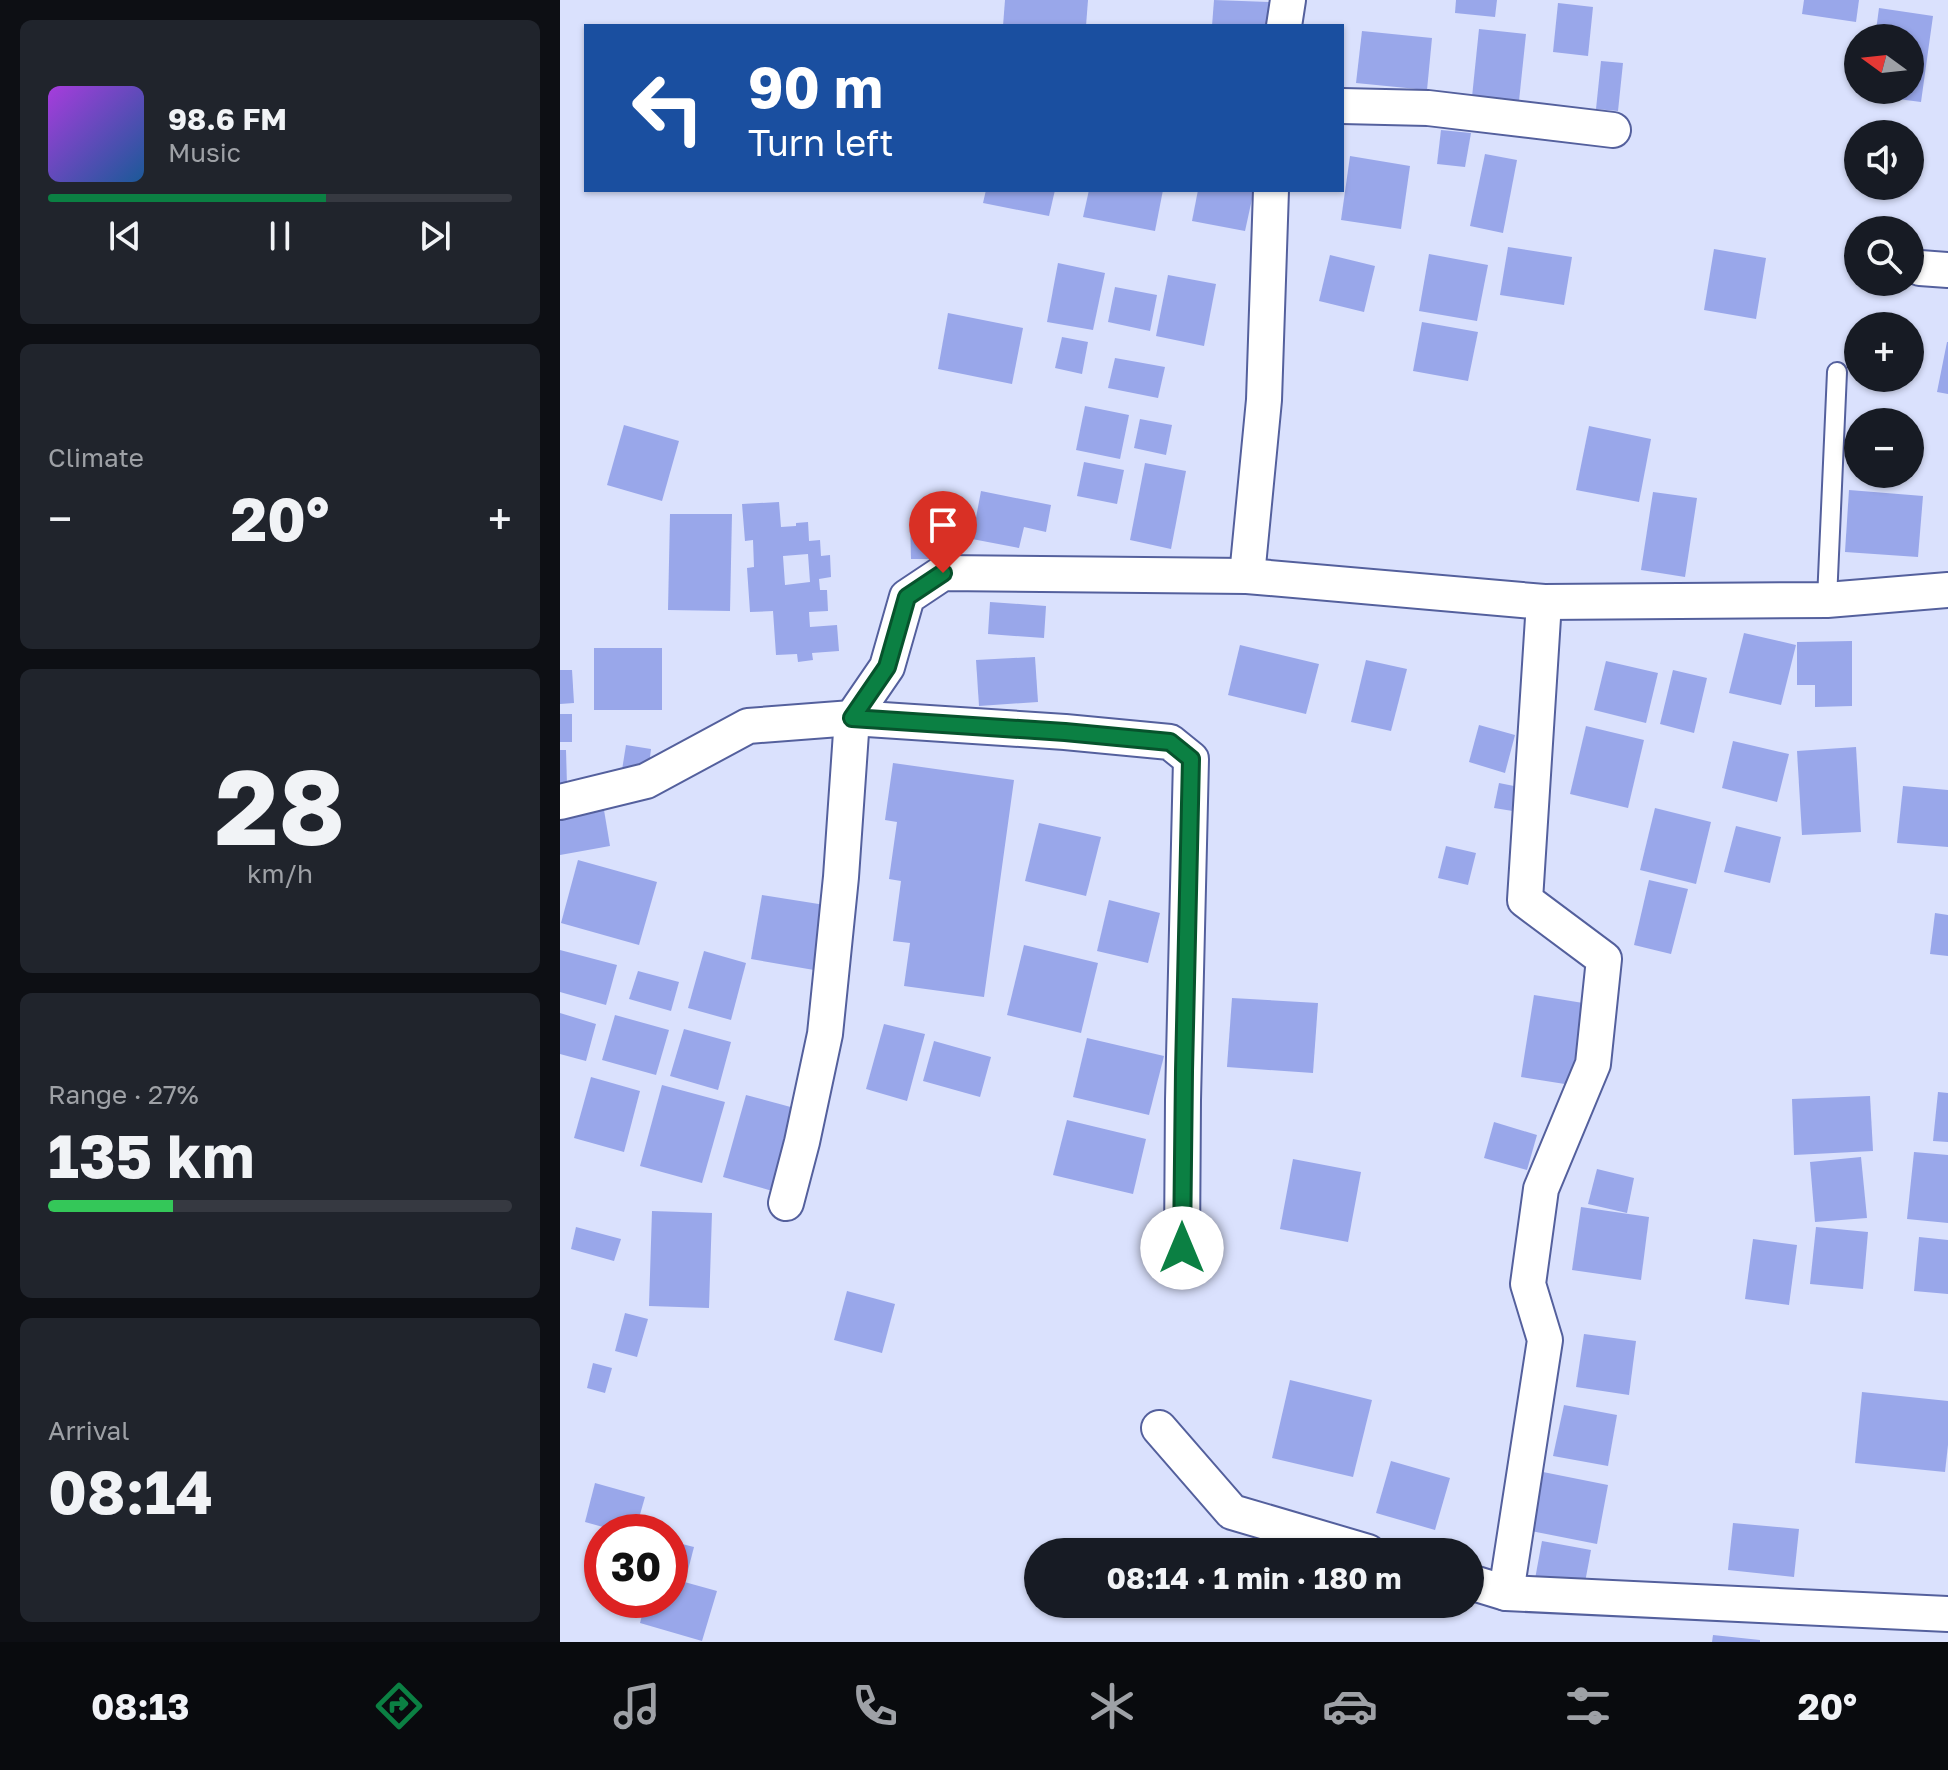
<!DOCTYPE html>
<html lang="en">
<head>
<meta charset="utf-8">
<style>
  body { margin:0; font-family:"Golos Text",sans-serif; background:#20242c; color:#f1f3f6; height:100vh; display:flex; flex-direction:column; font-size:30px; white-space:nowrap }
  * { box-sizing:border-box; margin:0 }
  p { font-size:26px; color:#9ea1a6 }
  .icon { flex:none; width:44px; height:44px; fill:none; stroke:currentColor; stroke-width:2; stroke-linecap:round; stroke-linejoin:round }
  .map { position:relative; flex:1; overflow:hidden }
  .sheet { display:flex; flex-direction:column; gap:20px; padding:20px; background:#0d0f14; width:560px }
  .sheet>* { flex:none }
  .hud { position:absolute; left:24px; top:24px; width:760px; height:168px; border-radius:0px; box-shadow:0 2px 6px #0004; background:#1a4fa0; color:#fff; overflow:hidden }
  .needle { width:52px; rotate:285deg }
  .buttons { position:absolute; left:1284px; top:24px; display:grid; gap:16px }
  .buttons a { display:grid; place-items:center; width:80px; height:80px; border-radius:50%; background:#171b24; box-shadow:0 2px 6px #0004; font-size:40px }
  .speed { position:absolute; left:24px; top:1514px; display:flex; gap:16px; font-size:40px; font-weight:700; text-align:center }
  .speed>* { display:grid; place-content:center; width:104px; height:104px; border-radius:50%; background:#171b24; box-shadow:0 2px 6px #0004; line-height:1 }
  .speed .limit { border:12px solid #d22; background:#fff; color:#111 }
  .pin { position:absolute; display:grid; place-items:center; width:68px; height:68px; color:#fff; margin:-82px -34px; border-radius:50% 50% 50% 0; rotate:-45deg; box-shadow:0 0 8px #0007 }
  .pin .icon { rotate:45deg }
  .me { position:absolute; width:88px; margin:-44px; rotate:0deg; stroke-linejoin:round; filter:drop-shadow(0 0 6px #0008) }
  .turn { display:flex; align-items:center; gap:28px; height:168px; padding:0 32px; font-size:36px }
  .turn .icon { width:104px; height:104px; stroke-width:2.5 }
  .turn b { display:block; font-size:56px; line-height:68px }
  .big { font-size:60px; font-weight:700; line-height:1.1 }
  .sheet .tile { flex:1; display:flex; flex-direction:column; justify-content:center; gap:12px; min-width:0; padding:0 28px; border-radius:12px; background:#20242c }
  .sheet .dial { align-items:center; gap:0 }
  .dial b { font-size:104px; line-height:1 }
  .song { display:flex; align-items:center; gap:24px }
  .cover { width:96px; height:96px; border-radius:12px; background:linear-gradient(135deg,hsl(280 70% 55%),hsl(210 70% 35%)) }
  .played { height:8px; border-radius:4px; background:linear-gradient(90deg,#0b8043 60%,#363941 60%) }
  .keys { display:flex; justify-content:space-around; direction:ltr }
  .heat { display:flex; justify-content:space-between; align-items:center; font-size:44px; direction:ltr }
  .charge { height:12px; border-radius:6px; background:linear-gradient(90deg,#34c759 27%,#363941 0) }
  .trip { position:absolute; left:464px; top:1538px; width:460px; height:80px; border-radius:40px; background:#171b24; box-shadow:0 2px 6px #0004; font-weight:700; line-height:80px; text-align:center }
  .tab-bar { display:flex; height:128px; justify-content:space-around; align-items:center; background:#090b0e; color:#9ea1a6 }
  .tab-bar .icon { width:56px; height:56px }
  .tab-bar .selected { color:#0b8043 }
  .tab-bar b { font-size:36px; color:#f1f3f6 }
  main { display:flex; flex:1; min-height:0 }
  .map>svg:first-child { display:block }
</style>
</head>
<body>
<main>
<section class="sheet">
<div class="tile">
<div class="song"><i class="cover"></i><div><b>98.6 FM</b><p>Music</p></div></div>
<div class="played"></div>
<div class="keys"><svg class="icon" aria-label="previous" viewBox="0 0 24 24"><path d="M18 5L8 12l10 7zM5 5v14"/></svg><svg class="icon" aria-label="pause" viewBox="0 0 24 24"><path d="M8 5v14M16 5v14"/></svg><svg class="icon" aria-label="next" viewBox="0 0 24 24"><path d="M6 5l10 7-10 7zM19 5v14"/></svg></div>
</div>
<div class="tile"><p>Climate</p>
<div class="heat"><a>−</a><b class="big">20°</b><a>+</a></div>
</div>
<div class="tile dial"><b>28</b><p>km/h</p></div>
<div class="tile"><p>Range · 27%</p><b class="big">135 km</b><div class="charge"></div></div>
<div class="tile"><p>Arrival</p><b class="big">08:14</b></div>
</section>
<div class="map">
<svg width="1388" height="1642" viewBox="0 0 1388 1642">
  <rect width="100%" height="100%" fill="#dae1fd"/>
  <g fill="#99a7ea" fill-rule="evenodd">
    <polygon points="445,0 528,0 526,26 443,26"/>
    <polygon points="654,0 709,2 707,26 652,26"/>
    <polygon points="896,0 937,0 935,17 895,13"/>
    <polygon points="1244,0 1299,0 1296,22 1242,14"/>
    <polygon points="998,3 1033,7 1028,56 993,52"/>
    <polygon points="1319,8 1373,16 1361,102 1307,95 1308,90 1350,90 1350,38 1315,38"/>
    <polygon points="919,29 966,34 959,101 912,97"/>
    <polygon points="802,31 872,38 867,90 796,83"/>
    <polygon points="1041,61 1063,63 1058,111 1036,109"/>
    <polygon points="881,130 911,133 905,167 877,164"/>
    <polygon points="925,154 957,160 943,233 910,226"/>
    <polygon points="790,156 850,166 841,229 781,220"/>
    <polygon points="426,190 495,190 489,216 423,203"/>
    <polygon points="529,190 603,190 595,231 523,217"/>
    <polygon points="638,190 694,190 685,231 632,221"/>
    <polygon points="948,247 1012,257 1004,305 940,295"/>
    <polygon points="1154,249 1206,258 1196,319 1144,310"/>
    <polygon points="869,254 928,265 917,321 859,311"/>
    <polygon points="770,255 815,266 804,312 759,301"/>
    <polygon points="498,263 545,273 533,330 487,322"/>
    <polygon points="608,275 656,284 644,346 596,336"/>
    <polygon points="555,287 597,295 590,331 548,322"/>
    <polygon points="388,313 463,328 452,384 378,369"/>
    <polygon points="862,322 918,332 908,381 853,371"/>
    <polygon points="502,337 528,342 522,374 495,368"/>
    <polygon points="1387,342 1388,342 1388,394 1377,392"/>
    <polygon points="555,358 605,367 598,398 548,388"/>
    <polygon points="525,406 569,415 560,459 516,450"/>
    <polygon points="580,419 612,425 606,455 574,448"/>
    <polygon points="64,425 119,441 102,501 47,485"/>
    <polygon points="1029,426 1091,439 1079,502 1016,490"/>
    <polygon points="524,462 564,470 557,504 517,496"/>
    <polygon points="585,463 626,471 611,549 570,540"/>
    <polygon points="1289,490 1363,496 1358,557 1285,552"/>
    <polygon points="421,491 491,505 486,532 464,527 459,548 412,539"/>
    <polygon points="1093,492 1137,498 1125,577 1081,570"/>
    <path d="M219,502l2,25 15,-1v-3l12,-1 1,19 11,-1 1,16 9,-1 1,22 -12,2 1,11h7l1,21 -19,1 1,15 27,-2 2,26 -27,2 1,7 -15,2 -1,-8 -21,1 -3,-44 -23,1 -3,-44 7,-1 -1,-27 -8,1 -3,-37zM248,554l2,28 -25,3 -2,-29z"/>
    <polygon points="110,514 172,514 170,611 108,610"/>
    <polygon points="399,516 400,559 351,559 350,517"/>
    <polygon points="430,602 486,606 484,638 428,634"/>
    <polygon points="1184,633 1236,645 1221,705 1169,693"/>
    <polygon points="1292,641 1292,706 1255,707 1255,685 1237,685 1237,642"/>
    <polygon points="680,645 759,664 746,714 668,695"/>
    <rect x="34" y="648" width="68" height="62"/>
    <polygon points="475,657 478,702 419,706 416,660"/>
    <polygon points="806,660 847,669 831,731 791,722"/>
    <polygon points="1046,661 1098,673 1086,723 1034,710"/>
    <polygon points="0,670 12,670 14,703 0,704"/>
    <polygon points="1113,670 1147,678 1134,733 1100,724"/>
    <rect x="0" y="714" width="12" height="28"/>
    <polygon points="919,725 955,735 945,773 909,762"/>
    <polygon points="1026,726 1084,740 1068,808 1010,794"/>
    <polygon points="1173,741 1229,754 1217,802 1162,788"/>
    <polygon points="66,745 91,749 88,773 62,770"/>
    <polygon points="1296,747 1301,832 1242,835 1237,751"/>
    <polygon points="0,750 6,750 7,785 0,785"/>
    <polygon points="333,763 454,780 424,997 344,986 350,943 333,941 341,881 329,879 337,822 325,820"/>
    <polygon points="939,783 964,788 959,812 934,808"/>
    <polygon points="1343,786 1388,790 1388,847 1337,843"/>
    <polygon points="1095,808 1151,822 1136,884 1080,870"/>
    <polygon points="44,810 50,846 0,855 0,818"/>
    <polygon points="479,823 541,837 526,896 465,881"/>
    <polygon points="1176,826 1221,837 1210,883 1164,872"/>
    <polygon points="886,846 916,853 908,885 878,878"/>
    <polygon points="18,860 97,882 79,945 1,923"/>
    <polygon points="1089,880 1128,889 1111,954 1074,945"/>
    <polygon points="202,895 265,905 254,970 191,959"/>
    <polygon points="549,900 600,913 588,963 537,951"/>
    <polygon points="1375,913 1388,915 1388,956 1370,954"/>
    <polygon points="464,945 538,963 521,1033 447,1015"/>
    <polygon points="0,950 57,965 46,1005 0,992"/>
    <polygon points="144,951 186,963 171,1020 128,1008"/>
    <polygon points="78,971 119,982 111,1011 69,999"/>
    <polygon points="974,995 1023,1003 1011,1085 961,1077"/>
    <polygon points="672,998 758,1003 753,1073 667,1067"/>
    <polygon points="0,1013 36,1024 26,1061 0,1054"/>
    <polygon points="55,1015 109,1030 96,1075 42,1060"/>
    <polygon points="324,1024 365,1034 347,1101 306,1089"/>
    <polygon points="124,1029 171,1042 158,1090 110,1076"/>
    <polygon points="527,1038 604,1056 589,1115 513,1097"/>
    <polygon points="374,1041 431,1057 420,1097 363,1081"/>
    <polygon points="31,1077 80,1091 64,1152 14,1138"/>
    <polygon points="102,1085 165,1102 142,1183 80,1166"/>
    <polygon points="1378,1092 1388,1093 1388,1142 1373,1141"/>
    <polygon points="186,1095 238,1109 216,1192 163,1177"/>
    <polygon points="1310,1096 1313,1151 1234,1155 1232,1099"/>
    <polygon points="507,1120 586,1139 573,1194 493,1175"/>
    <polygon points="934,1122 977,1135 967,1170 924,1158"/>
    <polygon points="1354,1152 1388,1155 1388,1223 1347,1219"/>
    <polygon points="1301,1157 1307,1218 1255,1222 1250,1162"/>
    <polygon points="733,1159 801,1172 788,1242 720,1229"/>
    <polygon points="1037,1169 1074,1178 1067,1213 1028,1204"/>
    <polygon points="1021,1207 1089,1217 1081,1280 1012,1270"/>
    <polygon points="92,1211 152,1213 149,1308 89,1306"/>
    <polygon points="16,1227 61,1239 54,1261 11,1249"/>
    <polygon points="1256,1227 1308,1232 1303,1289 1250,1284"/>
    <polygon points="1359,1237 1388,1240 1388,1294 1354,1291"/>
    <polygon points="1193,1239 1237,1245 1229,1305 1185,1299"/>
    <polygon points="287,1291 335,1304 322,1353 274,1340"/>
    <polygon points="65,1313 88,1319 77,1357 55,1351"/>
    <polygon points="1024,1334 1076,1341 1069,1395 1016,1387"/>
    <polygon points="33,1363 52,1368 45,1393 27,1388"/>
    <polygon points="730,1380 812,1400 793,1477 712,1458"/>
    <polygon points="1302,1392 1388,1401 1388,1445 1385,1472 1295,1463"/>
    <polygon points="1004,1405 1057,1415 1048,1466 993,1456"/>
    <polygon points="831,1461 890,1478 875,1530 816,1513"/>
    <polygon points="978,1471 1048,1485 1037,1544 966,1530"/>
    <polygon points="35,1483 85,1497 75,1532 61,1532 25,1522"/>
    <polygon points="1173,1523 1239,1529 1234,1577 1168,1570"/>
    <polygon points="110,1541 134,1547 127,1574 110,1570"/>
    <polygon points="982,1541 1031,1550 1024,1588 975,1579"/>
    <polygon points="110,1578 157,1591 142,1641 80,1623 86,1600 110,1600"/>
    <polygon points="1153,1635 1200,1640 1200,1642 1152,1642"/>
  </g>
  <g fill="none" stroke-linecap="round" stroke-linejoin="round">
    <g stroke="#54609d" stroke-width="22">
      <polyline id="service" points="1267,600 1277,372"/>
    </g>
    <g stroke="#54609d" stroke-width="38">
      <g id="minor">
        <polyline points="724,26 728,0"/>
        <polyline points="782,106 868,108 1053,130"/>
        <polyline points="1360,268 1388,270"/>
        <polyline points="687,576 704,400 711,190"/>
        <polyline points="0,802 86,781 188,726 292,718 505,732 610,742 631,759 623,1100 622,1248"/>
        <polyline points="226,1203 242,1142 265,1034 281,877 292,718 327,667 347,597 383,573 687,576 984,602 1267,600 1388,590"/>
        <polyline points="599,1428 672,1512 808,1552"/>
        <polyline points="910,1582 946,1593 1388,1614"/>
        <polyline points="946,1593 985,1340 968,1284 981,1189 1033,1064 1044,959 965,900 984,602"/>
      </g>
    </g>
    <use href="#service" stroke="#fff" stroke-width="18"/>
    <use href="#minor" stroke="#fff" stroke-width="34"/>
  </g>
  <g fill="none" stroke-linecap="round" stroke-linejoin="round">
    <g stroke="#07532c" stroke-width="20">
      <polyline id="route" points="383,573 347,597 327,667 292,718 505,732 610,742 631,759 624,1071 622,1248"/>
    </g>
    <use href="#route" stroke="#0b8043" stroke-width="14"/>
  </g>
</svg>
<div class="buttons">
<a><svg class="needle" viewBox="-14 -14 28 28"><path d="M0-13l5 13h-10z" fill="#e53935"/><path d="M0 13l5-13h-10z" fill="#9ea1a6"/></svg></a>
<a><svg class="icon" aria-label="sound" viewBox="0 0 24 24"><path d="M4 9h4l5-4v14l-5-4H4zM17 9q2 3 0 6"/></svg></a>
<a><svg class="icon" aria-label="search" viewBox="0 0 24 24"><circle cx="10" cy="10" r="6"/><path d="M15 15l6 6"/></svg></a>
<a>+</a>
<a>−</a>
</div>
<div class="speed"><div class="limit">30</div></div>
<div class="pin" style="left:383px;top:573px;background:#d93025"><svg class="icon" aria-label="arrive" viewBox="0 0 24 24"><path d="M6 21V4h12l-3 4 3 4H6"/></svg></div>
<svg class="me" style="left:622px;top:1248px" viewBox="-20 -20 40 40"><circle r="19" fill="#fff"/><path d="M0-13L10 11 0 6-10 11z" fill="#0b8043"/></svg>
<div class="trip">08:14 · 1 min · 180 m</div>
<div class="hud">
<div class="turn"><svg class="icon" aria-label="left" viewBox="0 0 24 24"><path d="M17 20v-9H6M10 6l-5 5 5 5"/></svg><div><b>90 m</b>Turn left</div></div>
</div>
</div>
</main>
<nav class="tab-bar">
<b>08:13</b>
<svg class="icon selected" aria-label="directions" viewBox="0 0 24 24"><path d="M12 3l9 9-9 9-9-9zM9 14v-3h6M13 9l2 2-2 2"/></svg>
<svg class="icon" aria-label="music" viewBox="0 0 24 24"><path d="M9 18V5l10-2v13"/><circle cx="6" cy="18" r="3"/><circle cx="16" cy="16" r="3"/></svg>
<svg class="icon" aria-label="phone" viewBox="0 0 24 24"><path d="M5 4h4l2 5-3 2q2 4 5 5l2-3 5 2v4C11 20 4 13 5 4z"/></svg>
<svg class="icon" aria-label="climate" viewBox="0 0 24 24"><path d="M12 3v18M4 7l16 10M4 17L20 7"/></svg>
<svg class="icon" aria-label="car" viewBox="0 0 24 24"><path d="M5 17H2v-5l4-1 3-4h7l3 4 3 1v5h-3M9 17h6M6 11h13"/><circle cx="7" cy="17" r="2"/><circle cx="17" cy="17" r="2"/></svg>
<svg class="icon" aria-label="filters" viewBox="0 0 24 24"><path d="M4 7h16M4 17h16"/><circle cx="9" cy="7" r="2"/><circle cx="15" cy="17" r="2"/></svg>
<b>20°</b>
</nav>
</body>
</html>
